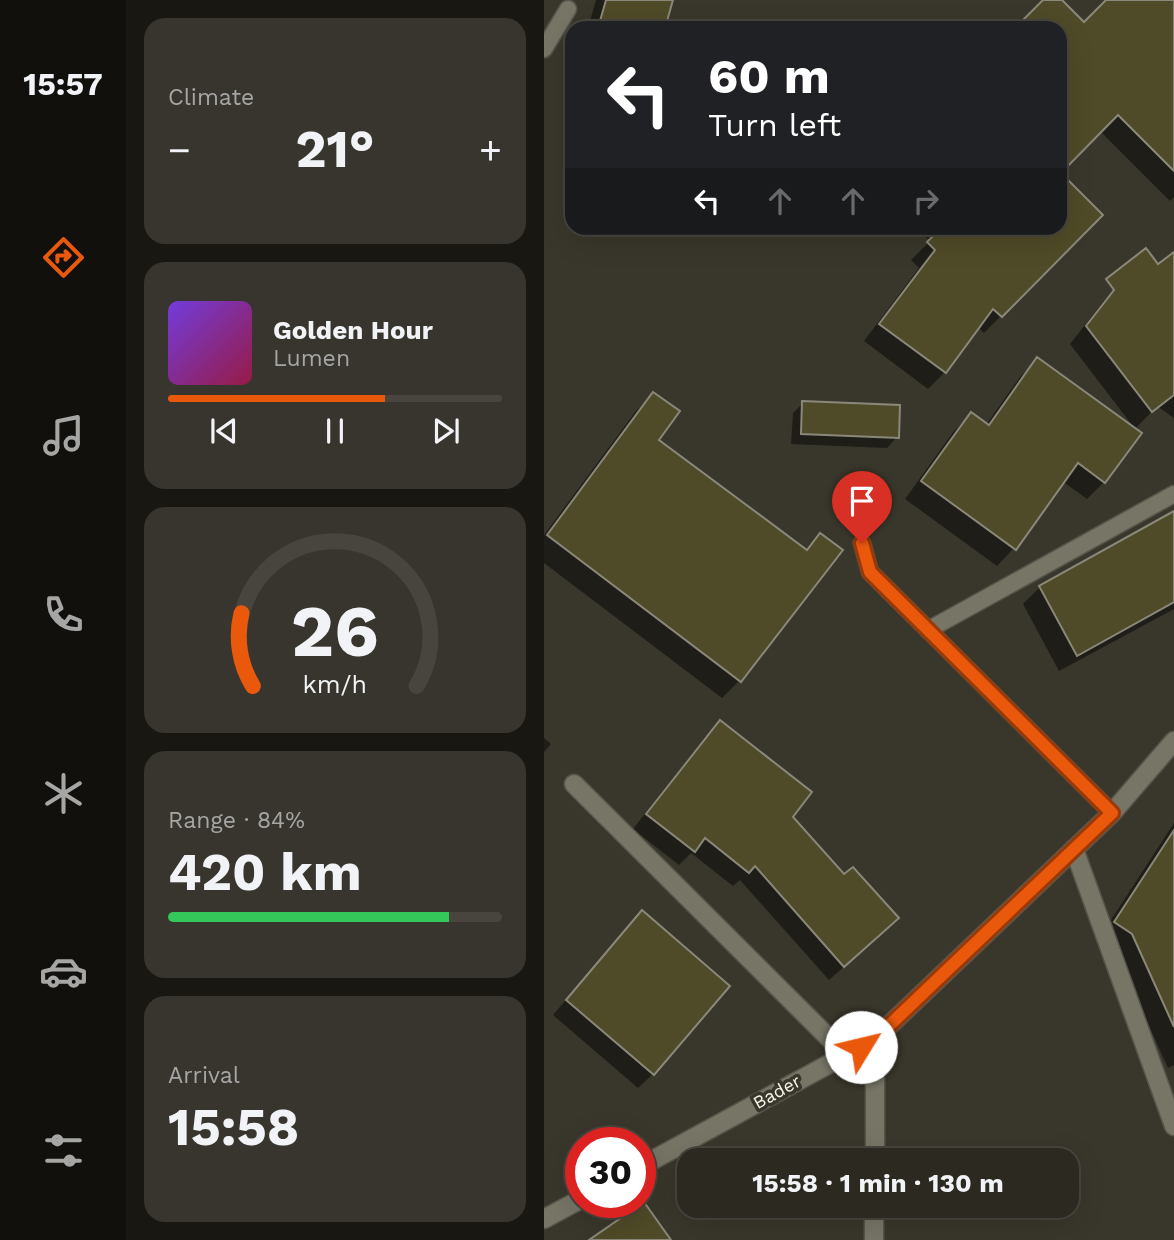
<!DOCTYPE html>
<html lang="en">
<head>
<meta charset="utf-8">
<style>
  body { margin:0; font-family:"Work Sans",sans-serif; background:#37352d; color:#f1f3f6; height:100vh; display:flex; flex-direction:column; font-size:26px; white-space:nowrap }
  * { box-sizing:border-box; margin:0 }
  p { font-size:23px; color:#a6a6a5 }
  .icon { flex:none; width:38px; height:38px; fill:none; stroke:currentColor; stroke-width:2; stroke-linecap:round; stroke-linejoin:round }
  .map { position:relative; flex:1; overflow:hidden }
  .side { display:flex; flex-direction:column; gap:18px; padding:18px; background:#181712; width:418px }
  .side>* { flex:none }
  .banner { position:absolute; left:21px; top:21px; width:502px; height:214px; border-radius:21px; box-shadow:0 7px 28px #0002,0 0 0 2px #47453e; background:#202124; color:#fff; overflow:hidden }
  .speed { position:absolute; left:21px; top:1127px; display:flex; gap:14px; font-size:35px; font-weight:700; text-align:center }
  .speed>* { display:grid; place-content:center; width:91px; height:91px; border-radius:50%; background:#2b2920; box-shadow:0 7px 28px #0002,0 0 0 2px #47453e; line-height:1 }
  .speed .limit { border:10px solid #d22; background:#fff; color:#111 }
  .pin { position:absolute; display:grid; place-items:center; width:60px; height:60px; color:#fff; margin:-72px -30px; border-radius:50% 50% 50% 0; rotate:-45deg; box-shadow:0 0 7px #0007 }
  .pin .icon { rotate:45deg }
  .me { position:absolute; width:77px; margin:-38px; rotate:54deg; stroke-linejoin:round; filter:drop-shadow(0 0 5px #0008) }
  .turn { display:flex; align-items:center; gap:24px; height:147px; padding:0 28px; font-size:32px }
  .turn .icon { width:91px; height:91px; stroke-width:2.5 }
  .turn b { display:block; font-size:49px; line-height:60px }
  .lanes { display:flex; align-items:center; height:66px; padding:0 28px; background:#0003; justify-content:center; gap:35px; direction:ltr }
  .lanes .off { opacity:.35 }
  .big { font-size:52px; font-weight:700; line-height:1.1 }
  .side .card { flex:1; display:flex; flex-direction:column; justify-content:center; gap:10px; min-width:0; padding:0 24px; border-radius:21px; background:#37352d }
  .side .dial { align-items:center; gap:0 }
  .dial svg { height:182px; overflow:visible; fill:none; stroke:#47453e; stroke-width:7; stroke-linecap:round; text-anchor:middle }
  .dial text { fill:#f1f3f6; stroke:none }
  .song { display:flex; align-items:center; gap:21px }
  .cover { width:84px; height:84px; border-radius:10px; background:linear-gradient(135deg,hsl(260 70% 55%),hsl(340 70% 35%)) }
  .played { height:7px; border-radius:4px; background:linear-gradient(90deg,#ea580c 65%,#47453e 65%) }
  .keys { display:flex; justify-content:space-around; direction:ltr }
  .heat { display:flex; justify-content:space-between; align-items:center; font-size:38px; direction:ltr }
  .charge { height:10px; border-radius:5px; background:linear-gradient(90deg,#34c759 84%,#47453e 0) }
  .trip { position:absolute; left:133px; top:1148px; width:402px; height:70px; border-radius:21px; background:#2b2920; box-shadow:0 7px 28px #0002,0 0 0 2px #47453e; font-weight:700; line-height:70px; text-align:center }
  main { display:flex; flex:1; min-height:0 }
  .dock { display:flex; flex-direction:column; width:126px; justify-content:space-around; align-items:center; background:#11100d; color:#a6a6a5 }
  .dock .icon { width:49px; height:49px }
  .dock .on { color:#ea580c }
  .dock b { font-size:32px; color:#f1f3f6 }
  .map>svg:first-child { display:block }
</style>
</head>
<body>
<main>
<nav class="dock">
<b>15:57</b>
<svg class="icon on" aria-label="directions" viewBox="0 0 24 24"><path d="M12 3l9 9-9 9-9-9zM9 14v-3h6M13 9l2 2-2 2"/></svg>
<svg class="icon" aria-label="music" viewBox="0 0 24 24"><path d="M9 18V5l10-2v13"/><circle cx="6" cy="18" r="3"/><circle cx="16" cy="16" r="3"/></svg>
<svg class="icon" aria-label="phone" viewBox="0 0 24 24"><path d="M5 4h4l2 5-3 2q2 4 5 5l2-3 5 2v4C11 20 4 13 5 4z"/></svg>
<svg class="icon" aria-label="climate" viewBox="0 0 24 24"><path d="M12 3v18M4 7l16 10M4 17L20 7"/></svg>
<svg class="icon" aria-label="car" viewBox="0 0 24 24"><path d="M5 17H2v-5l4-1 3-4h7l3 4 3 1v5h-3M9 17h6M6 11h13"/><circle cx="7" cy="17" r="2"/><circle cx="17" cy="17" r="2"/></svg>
<svg class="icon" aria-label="filters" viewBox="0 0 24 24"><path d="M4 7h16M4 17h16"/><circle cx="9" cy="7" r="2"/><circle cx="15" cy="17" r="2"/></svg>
</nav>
<section class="side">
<div class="card"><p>Climate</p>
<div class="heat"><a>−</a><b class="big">21°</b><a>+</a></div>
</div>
<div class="card">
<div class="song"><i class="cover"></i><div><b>Golden Hour</b><p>Lumen</p></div></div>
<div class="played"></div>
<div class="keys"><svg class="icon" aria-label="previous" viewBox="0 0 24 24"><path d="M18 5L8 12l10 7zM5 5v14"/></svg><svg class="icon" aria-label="pause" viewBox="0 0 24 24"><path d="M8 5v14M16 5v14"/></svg><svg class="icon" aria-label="next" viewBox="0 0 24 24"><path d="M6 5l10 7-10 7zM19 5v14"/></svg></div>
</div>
<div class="card dial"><svg viewBox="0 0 100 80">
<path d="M14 69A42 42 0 1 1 86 69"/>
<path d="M14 69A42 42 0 0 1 9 37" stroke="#ea580c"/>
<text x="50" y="56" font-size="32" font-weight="700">26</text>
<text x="50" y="72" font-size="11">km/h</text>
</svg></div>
<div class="card"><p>Range · 84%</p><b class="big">420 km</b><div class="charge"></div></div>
<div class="card"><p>Arrival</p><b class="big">15:58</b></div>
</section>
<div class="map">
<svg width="630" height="1240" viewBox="0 0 630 1240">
  <rect width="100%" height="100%" fill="#39372b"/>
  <g fill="#0007">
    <polygon points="52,0 127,0 120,28 44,28"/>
    <polygon points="502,0 515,0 540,24 564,0 630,0 630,197 626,201 556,131 516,28 474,28"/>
    <polygon points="557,215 440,333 434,327 401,372 384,389 320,341 375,268 367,260 386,241 372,228 516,228"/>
    <polygon points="630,254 630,418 613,406 591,429 526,344 560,301 577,284 582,290"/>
    <polygon points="493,360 560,482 543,499 518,481 470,548 453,566 361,499 410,431 427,414 442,425 476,377"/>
    <polygon points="109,394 112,440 261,551 276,535 296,550 195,681 178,698 0,563 0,535 92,411"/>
    <polygon points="259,403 353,437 343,448 247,444 249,413"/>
    <polygon points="630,513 630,609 515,671 479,604 496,587"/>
    <polygon points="176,722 247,817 300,877 338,933 285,980 196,880 189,886 147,853 135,865 89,829 162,736"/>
    <polygon points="0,738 7,744 0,752"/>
    <polygon points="630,823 630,1065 624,1068 571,951 554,940"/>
    <polygon points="84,927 109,1074 94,1088 9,1015"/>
  </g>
  <g fill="#4f4a27" stroke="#8a887b" stroke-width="2">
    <polygon points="62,0 129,0 121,28 54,28"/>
    <polygon points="499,0 518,0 540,22 562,0 630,0 630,171 574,115 517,173 559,215 458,317 449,309 402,373 335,324 391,250 383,242 397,228 516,228 516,28 471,28"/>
    <polygon points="602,248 614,264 630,252 630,395 608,412 542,326 570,290 562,279"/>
    <polygon points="493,357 598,433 561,483 534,463 472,550 377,481 427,412 445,425"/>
    <polygon points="109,392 136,411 115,440 263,550 276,533 299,550 197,682 3,535"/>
    <polygon points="258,401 356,405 355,438 257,434"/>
    <polygon points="630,511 630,602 533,656 495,586"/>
    <polygon points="176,720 268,792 249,817 300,874 309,867 355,918 300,967 211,866 205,873 161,838 151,852 102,814"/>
    <polygon points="630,830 630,1027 588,934 570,922"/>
    <polygon points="98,910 186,986 110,1075 22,1000"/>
    <polygon points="100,1202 127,1240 45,1240"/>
  </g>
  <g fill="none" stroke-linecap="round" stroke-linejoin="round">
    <g stroke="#57554a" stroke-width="19">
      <g id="lane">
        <polyline points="0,49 24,9"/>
        <polyline points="318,543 326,572 568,813"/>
        <polyline points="384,630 630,494"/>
      </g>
    </g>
    <g stroke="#57554a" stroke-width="21">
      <g id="street">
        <polyline points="30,784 302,1055"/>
        <polyline points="530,849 630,1126"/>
        <polyline points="331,1160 331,1039"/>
        <polyline points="96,1167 331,1039 568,813 630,741"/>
        <polyline points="0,1219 37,1199"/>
        <polyline points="330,1240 330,1206"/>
      </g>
    </g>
    <use href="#lane" stroke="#777566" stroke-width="16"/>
    <use href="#street" stroke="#777566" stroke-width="18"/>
  </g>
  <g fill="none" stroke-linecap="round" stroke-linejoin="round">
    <g stroke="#983908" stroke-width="18">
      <polyline id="route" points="317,1047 331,1039 568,813 326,572 318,543"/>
    </g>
    <use href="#route" stroke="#ea580c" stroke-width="12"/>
  </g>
  <g text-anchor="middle" stroke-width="7" stroke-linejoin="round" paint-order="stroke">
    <g font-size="18" fill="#f4f3eb" stroke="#39372b">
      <text transform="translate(233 1092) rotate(-29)" y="6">Bader</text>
    </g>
  </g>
</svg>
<div class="speed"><div class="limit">30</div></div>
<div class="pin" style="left:318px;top:543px;background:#d93025"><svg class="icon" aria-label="arrive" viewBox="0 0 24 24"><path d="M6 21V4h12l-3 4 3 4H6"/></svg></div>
<svg class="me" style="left:317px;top:1047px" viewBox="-20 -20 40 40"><circle r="19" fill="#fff"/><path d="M0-13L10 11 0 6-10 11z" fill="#ea580c"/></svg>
<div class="trip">15:58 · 1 min · 130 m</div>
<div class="banner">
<div class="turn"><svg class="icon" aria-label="left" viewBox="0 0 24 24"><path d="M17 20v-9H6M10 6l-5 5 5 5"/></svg><div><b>60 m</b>Turn left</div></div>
<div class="lanes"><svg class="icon" aria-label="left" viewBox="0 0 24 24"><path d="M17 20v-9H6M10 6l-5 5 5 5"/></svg><svg class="icon off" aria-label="ahead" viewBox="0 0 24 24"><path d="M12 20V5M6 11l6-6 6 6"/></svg><svg class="icon off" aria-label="ahead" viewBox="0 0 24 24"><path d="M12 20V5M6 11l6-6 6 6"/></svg><svg class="icon off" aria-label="right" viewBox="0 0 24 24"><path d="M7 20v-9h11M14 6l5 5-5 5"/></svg></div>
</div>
</div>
</main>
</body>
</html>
